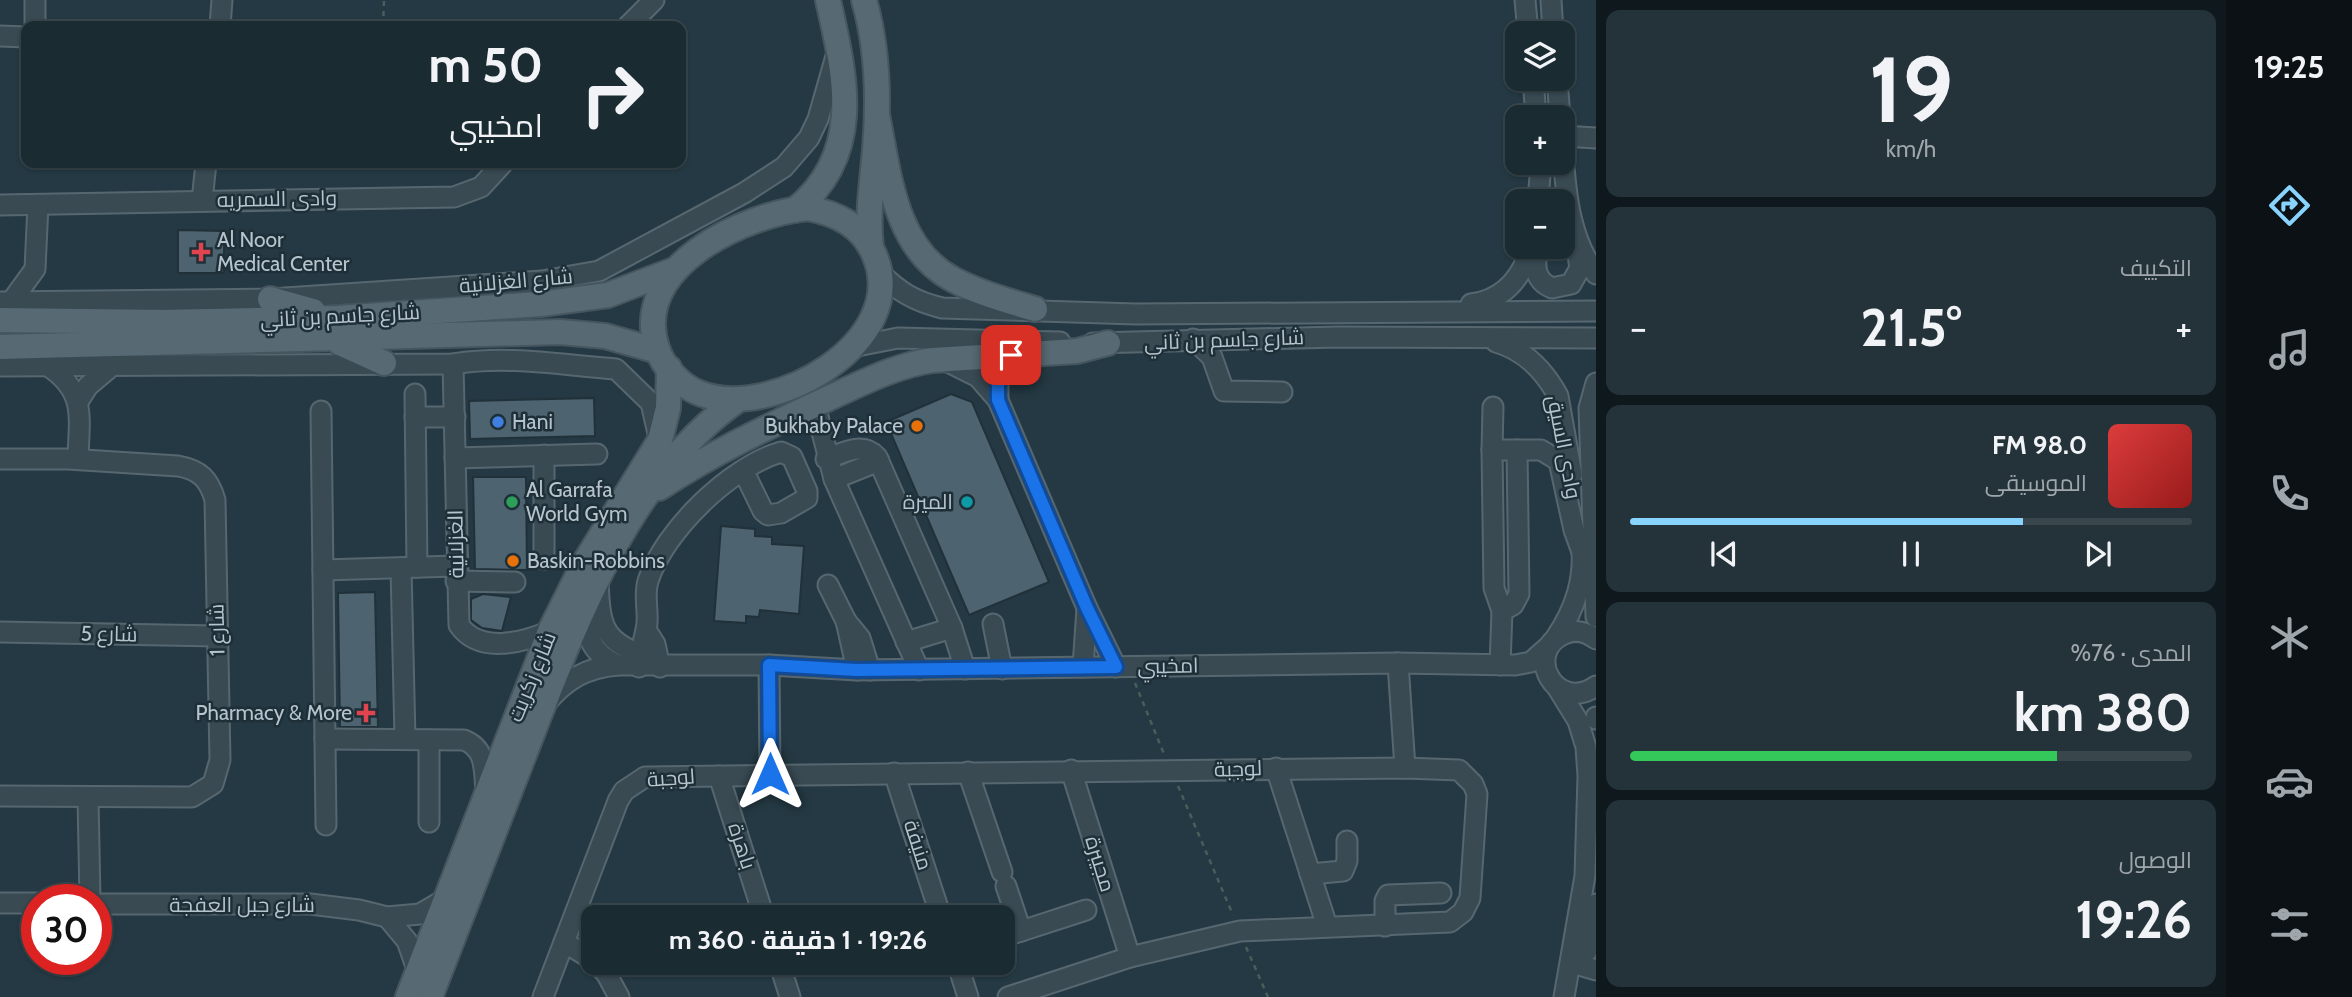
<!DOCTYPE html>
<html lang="ar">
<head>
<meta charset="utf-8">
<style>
  body { margin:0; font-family:Cabin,Cairo,sans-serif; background:#24333a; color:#f1f3f6; direction:rtl; height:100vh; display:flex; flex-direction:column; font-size:26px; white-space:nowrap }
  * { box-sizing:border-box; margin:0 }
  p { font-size:23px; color:#a0a7ac }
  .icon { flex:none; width:38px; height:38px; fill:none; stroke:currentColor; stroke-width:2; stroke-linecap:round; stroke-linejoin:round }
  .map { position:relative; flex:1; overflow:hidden; direction:ltr }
  .sheet { display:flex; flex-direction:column; gap:10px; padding:10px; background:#0f181c; width:630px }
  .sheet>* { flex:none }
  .banner { position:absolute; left:21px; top:21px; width:665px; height:147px; border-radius:14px; box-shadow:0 2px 5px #0004,0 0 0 2px #39474d; direction:rtl; background:#1b2b32; color:#f1f3f6; overflow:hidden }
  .buttons { position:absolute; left:1505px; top:21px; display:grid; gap:14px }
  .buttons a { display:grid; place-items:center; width:70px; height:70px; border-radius:14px; background:#1b2b32; box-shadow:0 2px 5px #0004,0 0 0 2px #39474d; font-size:35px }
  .speed { position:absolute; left:21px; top:884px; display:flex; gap:14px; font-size:35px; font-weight:700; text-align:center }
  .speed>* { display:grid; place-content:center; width:91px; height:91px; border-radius:50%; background:#1b2b32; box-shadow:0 2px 5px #0004,0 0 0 2px #39474d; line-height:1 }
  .speed .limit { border:10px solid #d22; background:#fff; color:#111 }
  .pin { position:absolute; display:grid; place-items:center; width:60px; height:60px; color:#fff; margin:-30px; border-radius:14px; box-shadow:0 4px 10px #0006 }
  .me { position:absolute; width:77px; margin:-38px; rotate:0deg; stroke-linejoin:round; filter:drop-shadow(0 0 5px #0008) }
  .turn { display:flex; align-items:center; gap:24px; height:147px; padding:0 28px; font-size:32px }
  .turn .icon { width:91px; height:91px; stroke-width:2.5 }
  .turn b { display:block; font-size:49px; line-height:60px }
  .big { font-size:52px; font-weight:700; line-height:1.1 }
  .sheet .card { flex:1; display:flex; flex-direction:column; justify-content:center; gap:10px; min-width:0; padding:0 24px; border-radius:14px; background:#24333a }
  .sheet .dial { align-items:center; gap:0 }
  .dial b { font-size:91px; line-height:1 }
  .song { display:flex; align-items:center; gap:21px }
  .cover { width:84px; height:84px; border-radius:10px; background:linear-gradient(135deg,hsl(0 70% 55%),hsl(0 70% 35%)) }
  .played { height:7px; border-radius:4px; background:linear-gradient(90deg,#89d3ff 70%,#39474d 70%) }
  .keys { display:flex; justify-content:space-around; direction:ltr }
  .heat { display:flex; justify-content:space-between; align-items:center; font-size:38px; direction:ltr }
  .charge { height:10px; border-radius:5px; background:linear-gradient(90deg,#34c759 76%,#39474d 0) }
  .trip { position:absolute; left:581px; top:905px; width:434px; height:70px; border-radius:14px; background:#1b2b32; box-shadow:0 2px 5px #0004,0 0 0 2px #39474d; font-weight:700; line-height:70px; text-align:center; direction:rtl }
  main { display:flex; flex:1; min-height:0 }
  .tabs { display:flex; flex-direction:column; width:126px; justify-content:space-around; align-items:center; background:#0b1114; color:#a0a7ac }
  .tabs .icon { width:49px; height:49px }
  .tabs .selected { color:#89d3ff }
  .tabs b { font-size:32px; color:#f1f3f6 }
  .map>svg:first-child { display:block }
</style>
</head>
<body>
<main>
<nav class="tabs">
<b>19:25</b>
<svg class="icon selected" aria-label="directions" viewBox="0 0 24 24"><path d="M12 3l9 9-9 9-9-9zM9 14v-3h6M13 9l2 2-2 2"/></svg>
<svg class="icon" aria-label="music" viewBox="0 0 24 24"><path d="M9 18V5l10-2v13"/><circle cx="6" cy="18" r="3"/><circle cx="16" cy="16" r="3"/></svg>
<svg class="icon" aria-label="phone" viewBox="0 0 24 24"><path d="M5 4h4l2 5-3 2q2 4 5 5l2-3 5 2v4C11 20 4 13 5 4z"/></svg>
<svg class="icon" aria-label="climate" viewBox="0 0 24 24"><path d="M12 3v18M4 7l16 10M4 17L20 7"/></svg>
<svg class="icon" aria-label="car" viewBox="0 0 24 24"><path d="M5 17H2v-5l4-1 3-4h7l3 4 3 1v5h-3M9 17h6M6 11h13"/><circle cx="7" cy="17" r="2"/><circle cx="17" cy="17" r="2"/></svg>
<svg class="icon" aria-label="filters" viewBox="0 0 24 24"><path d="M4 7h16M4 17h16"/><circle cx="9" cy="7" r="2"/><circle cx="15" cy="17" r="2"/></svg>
</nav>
<section class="sheet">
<div class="card dial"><b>19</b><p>km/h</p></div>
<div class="card"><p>التكييف</p>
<div class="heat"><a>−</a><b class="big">21.5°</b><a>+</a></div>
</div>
<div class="card">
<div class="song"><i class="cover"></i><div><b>98.0 FM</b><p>الموسيقى</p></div></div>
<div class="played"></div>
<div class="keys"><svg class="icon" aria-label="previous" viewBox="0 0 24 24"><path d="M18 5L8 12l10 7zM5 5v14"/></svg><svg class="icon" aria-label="pause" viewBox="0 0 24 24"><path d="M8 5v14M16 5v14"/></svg><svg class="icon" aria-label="next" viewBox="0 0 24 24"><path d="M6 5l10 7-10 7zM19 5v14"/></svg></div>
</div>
<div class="card"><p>المدى · 76%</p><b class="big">380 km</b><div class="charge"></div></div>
<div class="card"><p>الوصول</p><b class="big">19:26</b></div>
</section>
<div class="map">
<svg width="1596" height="997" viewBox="0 0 1596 997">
  <rect width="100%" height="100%" fill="#243943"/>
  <g fill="#4d636f" stroke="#20313a" stroke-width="2">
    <polygon points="178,230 224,231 224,273 178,273"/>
    <polygon points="951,394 972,402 1049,582 969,615 886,422"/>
    <polygon points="594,398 595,436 470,439 469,401"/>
    <polygon points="473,477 526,477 527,570 475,569"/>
    <polygon points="721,526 755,529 755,536 772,537 772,544 804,546 799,614 760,610 759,617 746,616 746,623 714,621"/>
    <polygon points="375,592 378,727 340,727 338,593"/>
    <polygon points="483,594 511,597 502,631 482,628 471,620 471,599"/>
  </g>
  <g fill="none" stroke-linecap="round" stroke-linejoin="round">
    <g stroke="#576770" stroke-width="23">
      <g id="minor">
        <polyline points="1525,0 1528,33"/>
        <polyline points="1551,0 1553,33"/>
        <polyline points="35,26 35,0"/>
        <polyline points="220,26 222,0"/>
        <polyline points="628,26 654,0"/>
        <polyline points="0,36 26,37"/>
        <polyline points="1533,79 1536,117"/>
        <polyline points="1557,79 1560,117"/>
        <polyline points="1563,136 1596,138"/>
        <path d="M1563,154c3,42 7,85 33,120"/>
        <polyline points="202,201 206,163"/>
        <polyline points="1538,201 1541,163"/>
        <polyline points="0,205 454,197 481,187 503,163"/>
        <path d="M1537,248c-2,17 -4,32 15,40l19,-4 9,-16 -7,-43"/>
        <path d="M879,272c20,20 35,29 63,36l194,6 460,-3"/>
        <polyline points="0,302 270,299 542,281 599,271 744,193 784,167 809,138 818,119 836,56"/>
        <polyline points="11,302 35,269 38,205"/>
        <path d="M1471,304c33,-4 51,-26 60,-57"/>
        <polyline points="1193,339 1212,357 1224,391 1282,392"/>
        <path d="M1496,342c28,8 48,28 62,54l14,79"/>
        <polyline points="1093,343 1338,337 1596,338"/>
        <polyline points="852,347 898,338 1060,342"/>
        <polyline points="946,361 978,377 998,400 1087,608 1116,667"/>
        <path d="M453,364l6,261c20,29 63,18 91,6"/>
        <path d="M0,366l453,-2c57,-9 107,1 163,5l35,34 8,35"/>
        <path d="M48,366c39,26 31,51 30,93"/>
        <polyline points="1596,383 1589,408 1596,617"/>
        <polyline points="415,394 417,567"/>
        <polyline points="79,400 88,386 113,365"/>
        <polyline points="998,400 998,373 1011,355"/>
        <polyline points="815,405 834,479 919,670"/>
        <polyline points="321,411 326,825"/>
        <polyline points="415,417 455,417"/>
        <polyline points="1492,450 1493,407"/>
        <polyline points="544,455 544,559"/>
        <polyline points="455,458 597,454"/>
        <path d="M0,459h68l110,7c22,4 31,13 37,34l5,260 -7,24 -21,13 -192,-1"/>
        <path d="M826,459c17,-6 37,-18 51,-2l75,171 13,41"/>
        <polyline points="834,479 879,461"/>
        <polyline points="401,568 405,739"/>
        <polyline points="323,570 456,566"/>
        <polyline points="456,581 515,582"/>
        <path d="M598,581c2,39 2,59 42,73"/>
        <polyline points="828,585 846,621 857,670"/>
        <path d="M587,607c-2,28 3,45 30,58"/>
        <polyline points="1502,611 1513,605 1519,594 1517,450"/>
        <polyline points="846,621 860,638 870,670"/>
        <polyline points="993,624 1002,669"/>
        <polyline points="646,630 655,644 660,667"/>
        <polyline points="0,632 218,636"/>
        <path d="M1555,639c21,-31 31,-62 26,-99"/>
        <path d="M1596,639c-9,-7 -21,-10 -32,-5 -41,18 -9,80 32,52"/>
        <polyline points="906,642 952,628"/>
        <polyline points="1398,663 1405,768"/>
        <polyline points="769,665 770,774"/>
        <polyline points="1500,665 1502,611 1494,588 1492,450 1541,450 1559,461 1574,530 1582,552"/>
        <path d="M639,667c1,-14 4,-24 7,-37 4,-16 -3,-32 2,-49 16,-50 82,-114 133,-129l11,5 15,34v7l-26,15 -13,2 -5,-4 -20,-41"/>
        <polyline points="1083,667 1087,608"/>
        <polyline points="1557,687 1578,721 1586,747 1588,776 1585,876 1564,997"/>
        <path d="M547,702c20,-23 39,-34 70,-37h152l88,5 541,-7 117,2 16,-3 18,-16"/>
        <polyline points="1596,717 1596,719"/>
        <path d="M325,739l139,1c23,9 20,31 22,52"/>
        <polyline points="429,740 429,822"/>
        <polyline points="1276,768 1327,926"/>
        <polyline points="1071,770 1130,957"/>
        <polyline points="968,772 1002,872"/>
        <polyline points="894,773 941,917"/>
        <polyline points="719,776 764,917"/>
        <polyline points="88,798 90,900"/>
        <polyline points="1310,874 1343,871 1347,861 1347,841"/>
        <polyline points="1006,886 1021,931"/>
        <polyline points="0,903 37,903"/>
        <polyline points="96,904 310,904 359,910 387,917 420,914 444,900"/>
        <polyline points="387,917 407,941 418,972"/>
        <polyline points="1385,926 1385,901 1388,895 1441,893"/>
        <polyline points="1003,937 1086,910"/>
        <polyline points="564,942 593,960"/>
        <polyline points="1587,951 1596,904"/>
        <polyline points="595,962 606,973 619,997"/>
        <polyline points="779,962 790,997"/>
        <polyline points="957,962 968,997"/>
        <polyline points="1572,963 1596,970"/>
        <polyline points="543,997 618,801 624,791 645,777 1405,768 1459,770 1473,784 1477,794 1470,898 1463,912 1450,922 1240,931 1130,957 1008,997"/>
      </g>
    </g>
    <g stroke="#46565f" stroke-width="28">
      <g id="major">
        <path d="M864,0c14,48 15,101 11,150 -3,33 -8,64 -4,97"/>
        <path d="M877,115c12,58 17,134 77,165 25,13 54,21 81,29"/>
        <path d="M808,208c30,6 53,17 66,46 39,88 -104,168 -175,139 -18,-7 -36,-26 -42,-45 -27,-81 87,-134 151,-140z"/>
        <path d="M795,210c70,-56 50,-134 33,-210"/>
        <polyline points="270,299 313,311"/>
        <polyline points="0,320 166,322 337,318 541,304 608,295 674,270"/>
        <polyline points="340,343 384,363"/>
        <polyline points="0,347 560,332 605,336 658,351"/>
        <path d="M659,488c53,-35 110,-62 168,-89 33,-15 69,-34 106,-39l144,-9 31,-8"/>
        <polyline points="408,997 550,631 583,565 660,440 668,408 669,368"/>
        <path d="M430,997c30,-77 60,-155 90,-232 49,-125 103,-284 216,-364"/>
      </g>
    </g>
    <g stroke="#45605c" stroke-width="2.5" stroke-dasharray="5 5" stroke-linecap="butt">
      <polyline points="383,26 384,0"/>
      <polyline points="1135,683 1164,754"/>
      <polyline points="1178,786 1233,915"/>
      <polyline points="1246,947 1268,997"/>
    </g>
    <use href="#minor" stroke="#394a53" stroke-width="19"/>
    <use href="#major" stroke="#576973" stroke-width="24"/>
  </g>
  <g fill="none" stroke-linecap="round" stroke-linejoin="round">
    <g stroke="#114b97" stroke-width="18">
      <polyline id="route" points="770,774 769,665 856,670 1116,667 1087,608 998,400 998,373 1011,355"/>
    </g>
    <use href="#route" stroke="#1a73e8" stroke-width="12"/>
  </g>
  <g fill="#e0444e" stroke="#1e2f38" stroke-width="2.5">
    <path d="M197.5 241.5h7v7h7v7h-7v7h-7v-7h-7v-7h7z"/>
    <path d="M362.5 702.5h7v7h7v7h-7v7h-7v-7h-7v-7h7z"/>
  </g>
  <circle fill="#3f7fe0" stroke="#1e2f38" stroke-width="2.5" cx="498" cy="422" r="7"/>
  <g fill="#e8710a" stroke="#1e2f38" stroke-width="2.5">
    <circle cx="917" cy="426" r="7"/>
    <circle cx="513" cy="561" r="7"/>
  </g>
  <circle fill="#2e9e5b" stroke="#1e2f38" stroke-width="2.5" cx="512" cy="502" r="7"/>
  <circle fill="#0f9aa8" stroke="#1e2f38" stroke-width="2.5" cx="967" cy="502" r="7"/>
  <g text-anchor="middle" stroke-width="5" stroke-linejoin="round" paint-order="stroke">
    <g font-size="21" fill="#b6c4cd" stroke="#1e2f38">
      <text transform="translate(277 199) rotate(-1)" y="7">وادى السمريه</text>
      <text transform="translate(516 281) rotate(-5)" y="7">شارع الغزلانية</text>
      <text transform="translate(340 316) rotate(-3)" y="7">شارع جاسم بن ثاني</text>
      <text transform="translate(1224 340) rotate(-2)" y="7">شارع جاسم بن ثاني</text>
      <text transform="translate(1564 447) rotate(79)" y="7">وادى السيق</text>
      <text transform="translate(456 544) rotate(-91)" y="7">الغزلانية</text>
      <text transform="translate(217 630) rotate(-91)" y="7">شارع 1</text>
      <text transform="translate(109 634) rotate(1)" y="7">شارع 5</text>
      <text transform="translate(1168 666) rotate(-1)" y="7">امخيبي</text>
      <text transform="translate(532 677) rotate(-68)" y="7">شارع زكريت</text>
      <text transform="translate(1238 769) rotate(-2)" y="7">لوجبة</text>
      <text transform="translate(671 778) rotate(-4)" y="7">لوجبة</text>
      <text transform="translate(918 845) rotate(72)" y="7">منيفة</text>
      <text transform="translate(742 846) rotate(72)" y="7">باهرة</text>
      <text transform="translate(1100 864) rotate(73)" y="7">مجيبرة</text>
      <text x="242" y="912">شارع جبل العفجة</text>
    </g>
    <g font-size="21" fill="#b6c4cd" stroke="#1e2f38" text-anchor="start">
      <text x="217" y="247">Al Noor<tspan x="217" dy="24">Medical Center</tspan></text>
      <text x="512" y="429">Hani</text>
      <text x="903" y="433" text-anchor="end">Bukhaby Palace</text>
      <text x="526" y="497">Al Garrafa<tspan x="526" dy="24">World Gym</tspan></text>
      <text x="953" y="509" text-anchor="end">الميرة</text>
      <text x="527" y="568">Baskin-Robbins</text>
      <text x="352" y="720" text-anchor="end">Pharmacy &amp; More</text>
    </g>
  </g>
</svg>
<div class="buttons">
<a><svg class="icon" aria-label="layers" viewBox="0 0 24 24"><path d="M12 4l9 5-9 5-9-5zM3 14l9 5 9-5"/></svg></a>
<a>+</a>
<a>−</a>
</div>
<div class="speed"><div class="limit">30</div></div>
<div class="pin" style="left:1011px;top:355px;background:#d93025"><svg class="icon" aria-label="arrive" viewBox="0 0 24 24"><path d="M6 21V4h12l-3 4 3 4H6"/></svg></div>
<svg class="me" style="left:770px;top:774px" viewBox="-20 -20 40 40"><path d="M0-17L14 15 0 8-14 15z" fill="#1a73e8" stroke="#fff" stroke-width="4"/></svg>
<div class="trip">19:26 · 1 دقيقة · 360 m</div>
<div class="banner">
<div class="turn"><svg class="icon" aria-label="right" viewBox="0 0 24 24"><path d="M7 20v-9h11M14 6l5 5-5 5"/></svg><div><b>50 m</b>امخيبي</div></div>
</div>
</div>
</main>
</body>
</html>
